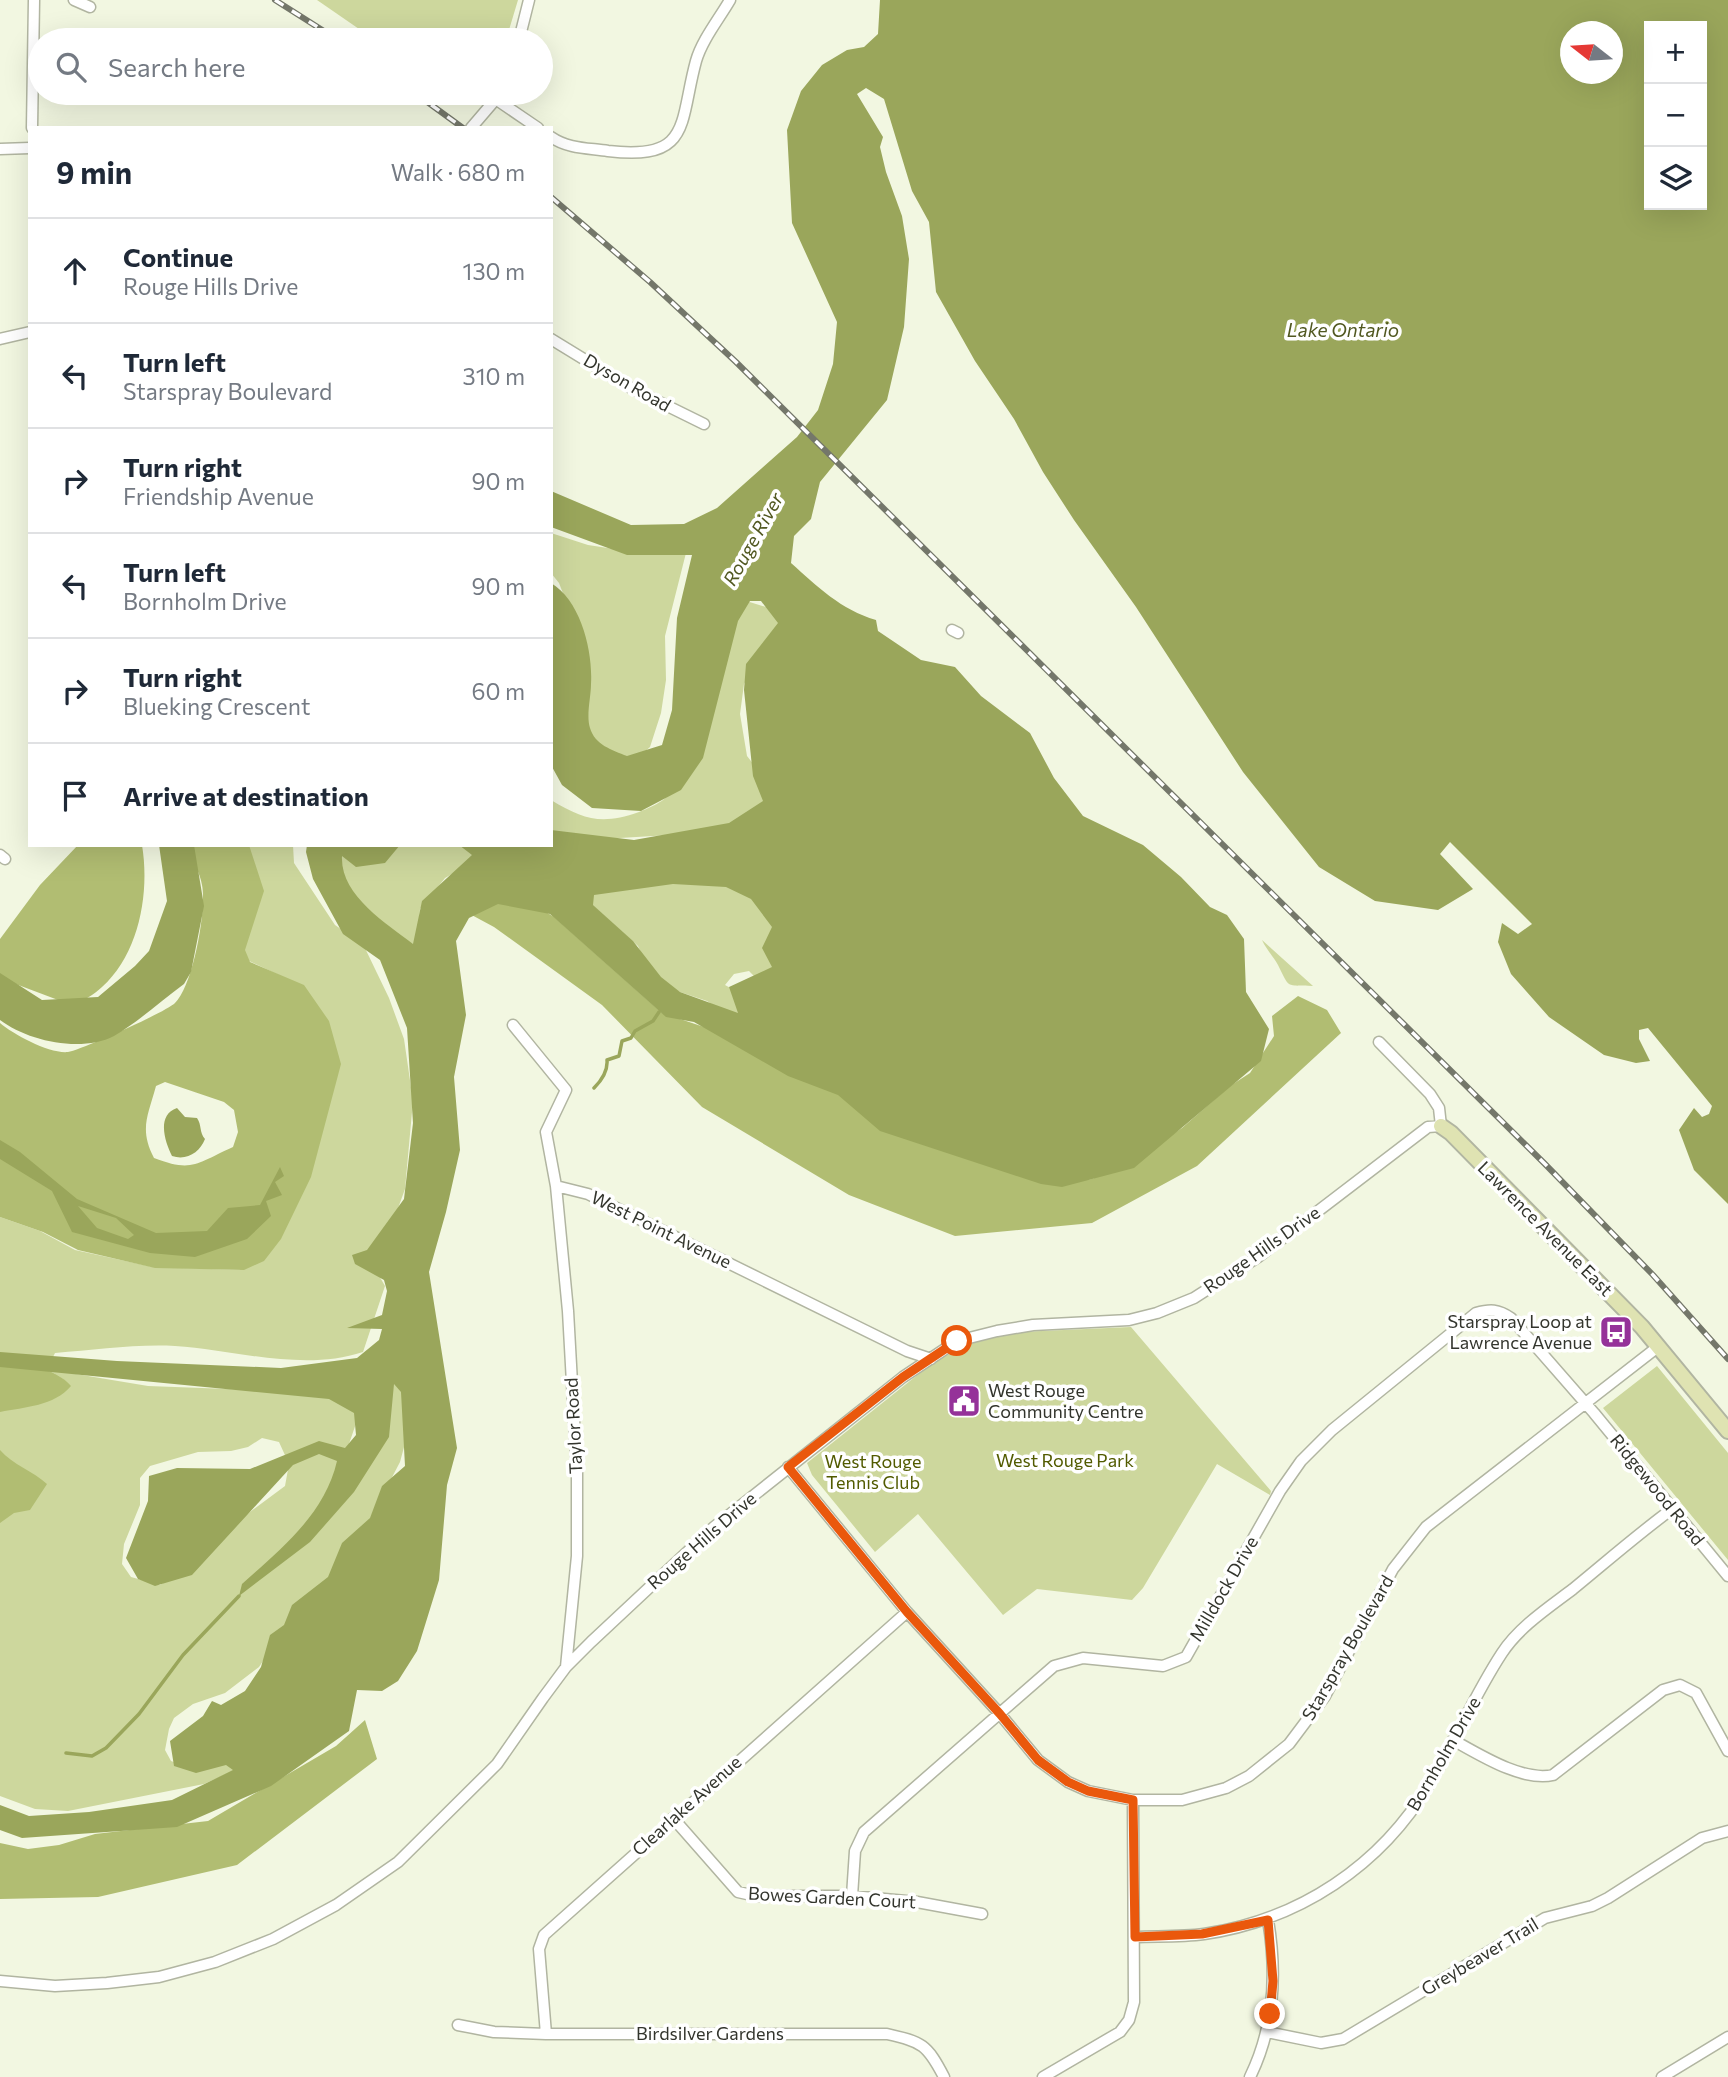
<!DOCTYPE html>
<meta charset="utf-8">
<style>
body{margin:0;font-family:Commissioner,sans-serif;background:#f2f2f3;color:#1f2937}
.controls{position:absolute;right:21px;top:21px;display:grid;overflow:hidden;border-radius:0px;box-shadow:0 7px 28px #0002}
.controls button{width:63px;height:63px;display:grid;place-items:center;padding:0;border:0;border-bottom:2px solid #e0e1e3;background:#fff;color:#1f2937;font:35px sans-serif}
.compass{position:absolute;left:1560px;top:21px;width:63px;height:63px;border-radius:50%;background:#fff;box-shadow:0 7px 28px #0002;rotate:287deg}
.stop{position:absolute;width:21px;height:21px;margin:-16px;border:5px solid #ea580c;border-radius:50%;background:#fff}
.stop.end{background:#ea580c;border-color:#fff;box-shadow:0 2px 7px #0008}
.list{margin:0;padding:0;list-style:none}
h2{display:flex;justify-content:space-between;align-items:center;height:91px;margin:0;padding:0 28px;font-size:30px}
h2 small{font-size:23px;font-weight:400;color:#747a83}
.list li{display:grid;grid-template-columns:46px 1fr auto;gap:21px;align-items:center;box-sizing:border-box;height:105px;padding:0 28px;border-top:2px solid #e0e1e3}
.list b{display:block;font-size:26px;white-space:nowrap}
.list p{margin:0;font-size:23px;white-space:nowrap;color:#747a83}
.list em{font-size:23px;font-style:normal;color:#747a83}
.icon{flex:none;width:38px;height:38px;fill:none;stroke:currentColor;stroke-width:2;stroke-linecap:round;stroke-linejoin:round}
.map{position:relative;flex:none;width:1728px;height:2077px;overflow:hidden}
.search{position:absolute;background:#fff;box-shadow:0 7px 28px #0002;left:28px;top:28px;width:525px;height:77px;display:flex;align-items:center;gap:18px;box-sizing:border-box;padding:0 24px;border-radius:38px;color:#747a83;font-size:26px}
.panel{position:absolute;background:#fff;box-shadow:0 7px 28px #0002;left:28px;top:126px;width:525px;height:721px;border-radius:0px}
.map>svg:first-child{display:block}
.green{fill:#cdd79d;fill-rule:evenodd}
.forest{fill:#b1bd72;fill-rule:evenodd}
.water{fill:#9aa65b;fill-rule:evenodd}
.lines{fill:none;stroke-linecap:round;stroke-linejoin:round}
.stream{stroke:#9aa65b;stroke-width:3.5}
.street-casing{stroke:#b1b5a1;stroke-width:13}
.secondary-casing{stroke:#b1b5a1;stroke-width:18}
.street{stroke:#fff;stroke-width:10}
.secondary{stroke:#dfe3b2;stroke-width:14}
.rail-casing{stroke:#74776a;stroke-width:6}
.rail{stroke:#fff;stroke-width:3.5;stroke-dasharray:10;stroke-linecap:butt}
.route{stroke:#ea580c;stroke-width:9}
.labels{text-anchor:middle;stroke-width:7;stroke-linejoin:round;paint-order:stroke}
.street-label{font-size:18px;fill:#33352d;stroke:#fff}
.poi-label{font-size:18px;fill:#33352d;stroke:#fff;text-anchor:end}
.park-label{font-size:18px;fill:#525b00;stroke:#fff}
.water-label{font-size:19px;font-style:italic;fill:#515821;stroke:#fff}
</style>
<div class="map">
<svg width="1728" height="2077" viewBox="0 0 1728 2077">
<rect width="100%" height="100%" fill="#f2f7e1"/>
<!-- green -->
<path class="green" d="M317,0H518L506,40H375Z
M551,533L588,545L647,554L687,549L665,636L666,680L661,713L650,747L639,757H622L589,743L578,632L559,583L551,573Z
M740,599L779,611L790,619L766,644L744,684L740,714L747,756L776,793L745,823L670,835L586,840L551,834V800C584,820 602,825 639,812C659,804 665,800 679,785Z
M246,845H293L294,863L335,925L363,944L389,998L404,1039L413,1101L405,1189L397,1211L366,1253L385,1286L363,1352C303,1372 236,1350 175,1346C135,1344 95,1350 55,1353L51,1361L70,1373L148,1386L343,1393L362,1406L339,1473L387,1380L402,1370L407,1436L400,1462L388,1485L376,1525L283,1631L259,1667L225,1693L193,1704L174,1718L169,1729L165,1750L171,1761L182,1765L267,1756L204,1784L68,1811L35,1809L0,1796V1520L4,1458L0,1453V1411L68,1384C54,1367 21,1363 0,1358V1217L40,1231L75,1250L153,1267L240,1270L300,985L247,960L241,949ZM262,1438L279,1442L289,1464L285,1486L235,1523L203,1558L160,1585L131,1577L122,1564L124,1544L140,1505V1478L150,1466L198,1452L231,1451L248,1447Z
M331,845H467L474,854L471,863L445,878L420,909L417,947L425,973L347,890Z
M704,874L825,910L761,983L749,971L734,974L725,985L847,1052L739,1022L707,1001L662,986L651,976L638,946L578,892Z
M1262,940L1313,986C1285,985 1290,989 1278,965C1273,956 1266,949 1262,940Z
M1131,1327L1271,1491L1270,1495L1217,1464L1143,1588L1132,1600L1037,1589L1003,1615L918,1514L875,1552L812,1475L807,1463L935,1361L975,1342L1019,1332Z
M1657,1366L1728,1453V1560L1603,1408Z"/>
<!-- forest -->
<path class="forest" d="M78,845H142C150,893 139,954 102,987C94,995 83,1000 74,1006L13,983L0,974V939L40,885Z
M186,845H249L264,891L245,950L250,962L304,985L329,1021L341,1064L311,1177L281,1239L264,1261L244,1270L155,1268L78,1250L43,1232L0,1217V1023C14,1035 50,1054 68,1052C81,1050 166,1012 175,1003C193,986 207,909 202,885C200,872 191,858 186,845ZM165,1082L224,1102L234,1110L238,1132L233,1147C197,1163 193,1173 154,1158C139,1129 148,1116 156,1086Z
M495,895L525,899L554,917L662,1013L713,1030L1063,1183L1092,1179L1131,1162L1182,1128L1230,1086L1250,1073L1274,1036L1272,1016L1298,996L1327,1010L1341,1033L1197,1166L1092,1223L955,1236L849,1195L702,1107L602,1005L494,927L468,913Z
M0,1359C23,1363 56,1368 71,1386C54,1406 25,1407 0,1412Z
M0,1450C13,1465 33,1471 47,1484L30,1510L14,1513L0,1523Z
M365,1720L377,1759L237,1865L98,1897L0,1899V1843L28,1849L59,1845L95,1834L208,1821L336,1746Z"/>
<!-- water -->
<path class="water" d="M880,0H1728V1204L1694,1170L1679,1130L1694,1108L1702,1117L1709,1114L1712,1106L1648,1028L1639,1030V1039L1650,1061L1636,1063L1604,1055L1549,1017L1511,974L1498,942L1502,923L1518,934L1532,924L1450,842L1440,854L1473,889L1438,910L1375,901L1319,867L1243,772L1136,607L1074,520L1043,472L1014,419L975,361L936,292L929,222L912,191L884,99L866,88L857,94L883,137L880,147L886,172L902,216L909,259L904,327L887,400L820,482L811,519L794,536L791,563C817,586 841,610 876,620L878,631L921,660L955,667L981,696L1030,733L1054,778L1083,816L1143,845L1181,877L1210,907L1227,915L1244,939L1246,992L1269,1029L1261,1061L1134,1168L1062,1187L1041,1184L880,1131L838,1095L788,1076L694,1022L666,1017L550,914L498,904L469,918L456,941L466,1015L454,1077L460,1150L446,1212L429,1272L457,1448L447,1485L439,1580L417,1651L398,1681L382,1691L357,1690L349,1731L271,1786L177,1827L22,1838L0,1830V1805L29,1816L89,1812L172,1800L233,1770L226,1765L196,1773L174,1766L170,1741L203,1716L212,1701L221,1705L245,1691L261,1667L270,1635L284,1625L292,1605L328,1577L342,1543L370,1518L382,1486L405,1466L401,1392L394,1384L389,1437L354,1492L310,1542L239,1596L242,1584C281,1549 325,1514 337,1461L319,1454L293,1465L192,1575L155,1586L138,1579L126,1558L148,1501L149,1476L177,1468L250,1469L319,1441L345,1448L356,1435L354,1413L329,1399L0,1367V1352L117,1361L281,1368L357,1358L379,1340L382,1329L347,1328L382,1315L387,1291L384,1280L355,1264L352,1255L367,1250L404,1199L413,1123L407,1028L380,960L343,934L313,879L306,852L307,845H400L385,863L356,867L342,856C340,895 386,923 413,944L422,901L472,855L459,845H551V830L634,840L729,823L763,801L753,776L744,690L746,664L778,623L761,601H750L738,621L703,758L681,790L641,811L592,808L562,785L551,765V583C581,601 593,651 591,684C591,697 586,716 590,728C595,745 612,750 627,756L662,745L672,710L677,618L692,555H627L551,527V491L631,525L684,524L717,508L797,437L818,410L833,364L837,322L792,223L787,130L801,91L822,65L847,50L864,47L878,34ZM1649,26H1702V205H1649ZM1570,32H1612V74H1570ZM673,884L726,887L751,899L772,927L762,948L772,967L729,987L738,1013L680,992L661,977L633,941L593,905L594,895Z
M159,845H194L204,906L191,972L184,984C161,1001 138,1022 114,1036C81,1053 28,1041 0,1020V973L42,1000L98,997L135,966L149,951L167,901Z
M177,1108L185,1117L197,1118C202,1125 199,1132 205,1139C200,1152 187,1161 172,1156C165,1142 156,1115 177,1108Z
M0,1140L20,1152L77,1199L156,1233L207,1231L228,1208L260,1205L280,1167L284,1176L275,1182L282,1195L266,1201L271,1216L247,1239L195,1257L150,1253L72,1232L52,1191L0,1159ZM78,1206L116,1218L134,1235L128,1239L97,1228Z"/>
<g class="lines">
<!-- stream -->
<path class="stream" d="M594,1088C602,1080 608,1071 607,1060L619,1056L622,1041L631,1038L635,1031L653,1021L659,1012
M66,1753L92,1756L106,1748L139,1714L183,1655L239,1596"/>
<defs>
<path id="street" d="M74,0L90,7
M519,40L529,0
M497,100L538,128
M32,128L34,0
M471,128L501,93
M551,137C568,149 589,148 608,151C692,161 679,123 696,61C702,40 719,19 730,0
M0,149L30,148
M0,339L30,332
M551,339L631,388L704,424
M952,630L958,633
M0,855L5,859
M513,1025L566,1090L546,1132L556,1186L588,1194L907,1351L931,1359
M556,1186L568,1311L577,1473V1556L566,1667
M788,1467L907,1612L1000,1714L1038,1760L1068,1782L1088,1791L1133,1800H1182L1226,1788L1249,1776L1289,1744L1325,1696L1393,1569L1426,1527L1659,1346
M1453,1740C1480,1755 1523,1782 1553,1775L1663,1690L1680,1685L1696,1693L1728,1751
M673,1818L738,1892L756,1896H852L917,1902L982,1914
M852,1896L855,1851L864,1832L1054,1666L1083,1658L1163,1666L1186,1657L1280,1491L1301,1461L1332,1430L1476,1313C1490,1309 1498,1309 1511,1318L1594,1413L1728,1576
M1135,1937C1158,1936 1181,1937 1204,1934C1299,1920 1381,1866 1430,1783C1455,1741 1475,1694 1502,1653C1519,1627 1548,1608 1573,1589C1606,1562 1638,1534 1672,1509
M0,1981L55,1986L107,1983L159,1977L215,1962L273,1939L336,1905L398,1862L497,1764L543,1698L566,1667L591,1642L714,1527L903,1377L957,1341L997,1331L1033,1325L1129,1320L1157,1313L1194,1298L1258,1257L1428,1127L1441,1126L1439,1108L1430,1094L1379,1042
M458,2025L494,2032L546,2034H887C922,2042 927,2044 944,2077
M1267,2032L1321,2043L1343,2039L1545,1918L1592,1906L1608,1898L1702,1838L1728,1831
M546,2034L539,1949L544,1935L907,1612
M1043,2077L1120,2032L1129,2020L1134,2002L1133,1800
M1250,2077C1274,2028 1277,1973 1268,1920
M1662,2077L1728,2037"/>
<path id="secondary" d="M1441,1126L1451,1133L1642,1327L1728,1431"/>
</defs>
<!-- street casing -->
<use href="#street" class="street-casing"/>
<!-- secondary casing -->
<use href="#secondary" class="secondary-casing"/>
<!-- street -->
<use href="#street" class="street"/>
<!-- secondary -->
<use href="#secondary" class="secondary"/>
<defs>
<path id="rail" d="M275,0L338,40
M415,93L463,128
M551,197L650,282L736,362L1544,1163L1653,1275L1728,1359"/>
</defs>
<!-- rail casing -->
<use href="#rail" class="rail-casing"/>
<!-- rail -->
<use href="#rail" class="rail"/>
</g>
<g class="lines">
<!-- route -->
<path class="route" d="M957,1341L903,1377L788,1467L907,1612L1000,1714L1038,1760L1068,1782L1088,1791L1133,1800L1135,1937L1202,1934L1268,1920L1273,1981L1270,2014"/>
</g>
<!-- icons -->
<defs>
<symbol id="bus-square" viewBox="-11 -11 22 22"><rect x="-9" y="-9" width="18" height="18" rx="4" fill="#953299" stroke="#fff"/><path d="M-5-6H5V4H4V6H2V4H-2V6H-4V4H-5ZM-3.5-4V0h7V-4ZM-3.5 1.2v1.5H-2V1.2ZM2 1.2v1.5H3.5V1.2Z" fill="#fff"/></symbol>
<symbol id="civic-square" viewBox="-11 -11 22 22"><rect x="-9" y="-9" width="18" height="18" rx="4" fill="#953299" stroke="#fff"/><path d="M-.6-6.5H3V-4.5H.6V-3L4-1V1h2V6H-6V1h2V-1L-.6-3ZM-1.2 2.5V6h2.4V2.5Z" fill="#fff"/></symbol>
</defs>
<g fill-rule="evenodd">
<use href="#bus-square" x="1597" y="1313" width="38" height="38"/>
<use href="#civic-square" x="945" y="1382" width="38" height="38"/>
</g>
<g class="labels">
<!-- street labels -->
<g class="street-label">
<text transform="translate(627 383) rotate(30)" y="6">Dyson Road</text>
<text transform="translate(1545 1229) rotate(45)" y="6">Lawrence Avenue East</text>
<text transform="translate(661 1230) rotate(26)" y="6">West Point Avenue</text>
<text transform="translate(1262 1250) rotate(-35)" y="6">Rouge Hills Drive</text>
<text transform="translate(574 1426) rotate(-93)" y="6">Taylor Road</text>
<text transform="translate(1657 1490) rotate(51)" y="6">Ridgewood Road</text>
<text transform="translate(702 1541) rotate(-41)" y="6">Rouge Hills Drive</text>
<text transform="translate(1224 1589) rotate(-60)" y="6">Milldock Drive</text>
<text transform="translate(1348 1648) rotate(-60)" y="6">Starspray Boulevard</text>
<text transform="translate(1444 1754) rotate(-60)" y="6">Bornholm Drive</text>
<text transform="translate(687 1806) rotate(-42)" y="6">Clearlake Avenue</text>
<text transform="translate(832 1898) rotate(3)" y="6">Bowes Garden Court</text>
<text transform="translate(1480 1957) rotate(-31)" y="6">Greybeaver Trail</text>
<text x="710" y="2040">Birdsilver Gardens</text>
</g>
<!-- poi labels -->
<g class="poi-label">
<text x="1592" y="1328">Starspray Loop at<tspan x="1592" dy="21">Lawrence Avenue</tspan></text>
<text x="988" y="1397" text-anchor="start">West Rouge<tspan x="988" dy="21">Community Centre</tspan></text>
</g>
<!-- park labels -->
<g class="park-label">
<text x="1065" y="1467">West Rouge Park</text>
<text x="873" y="1468">West Rouge<tspan x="873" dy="21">Tennis Club</tspan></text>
</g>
<!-- water labels -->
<g class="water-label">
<text x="1343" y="337">Lake Ontario</text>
<text transform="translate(753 539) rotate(-61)" y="7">Rouge River</text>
</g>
</g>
</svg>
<div class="controls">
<button>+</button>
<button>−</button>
<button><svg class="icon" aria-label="layers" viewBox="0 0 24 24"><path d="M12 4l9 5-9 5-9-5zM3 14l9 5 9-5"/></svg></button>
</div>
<svg class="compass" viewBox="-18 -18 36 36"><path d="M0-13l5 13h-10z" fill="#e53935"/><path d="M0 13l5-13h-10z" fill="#747a83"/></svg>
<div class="stop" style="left:957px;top:1341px"></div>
<div class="stop end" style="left:1270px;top:2014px"></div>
<div class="search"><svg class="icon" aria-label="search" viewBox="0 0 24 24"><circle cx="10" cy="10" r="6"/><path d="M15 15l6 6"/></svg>Search here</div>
<section class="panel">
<h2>9 min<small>Walk · 680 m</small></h2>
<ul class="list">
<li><svg class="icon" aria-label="ahead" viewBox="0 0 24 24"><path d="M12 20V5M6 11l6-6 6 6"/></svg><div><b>Continue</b><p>Rouge Hills Drive</p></div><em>130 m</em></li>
<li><svg class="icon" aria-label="left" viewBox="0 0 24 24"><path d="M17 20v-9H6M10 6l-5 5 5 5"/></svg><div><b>Turn left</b><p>Starspray Boulevard</p></div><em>310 m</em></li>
<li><svg class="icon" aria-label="right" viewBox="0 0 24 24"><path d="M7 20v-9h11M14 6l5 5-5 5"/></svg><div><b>Turn right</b><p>Friendship Avenue</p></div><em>90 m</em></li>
<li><svg class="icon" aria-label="left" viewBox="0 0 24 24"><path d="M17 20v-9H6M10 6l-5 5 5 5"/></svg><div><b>Turn left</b><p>Bornholm Drive</p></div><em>90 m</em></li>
<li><svg class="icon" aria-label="right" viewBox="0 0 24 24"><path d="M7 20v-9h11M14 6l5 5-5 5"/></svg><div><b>Turn right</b><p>Blueking Crescent</p></div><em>60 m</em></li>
<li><svg class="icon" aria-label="arrive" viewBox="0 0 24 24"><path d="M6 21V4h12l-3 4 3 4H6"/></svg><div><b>Arrive at destination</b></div></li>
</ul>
</section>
</div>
